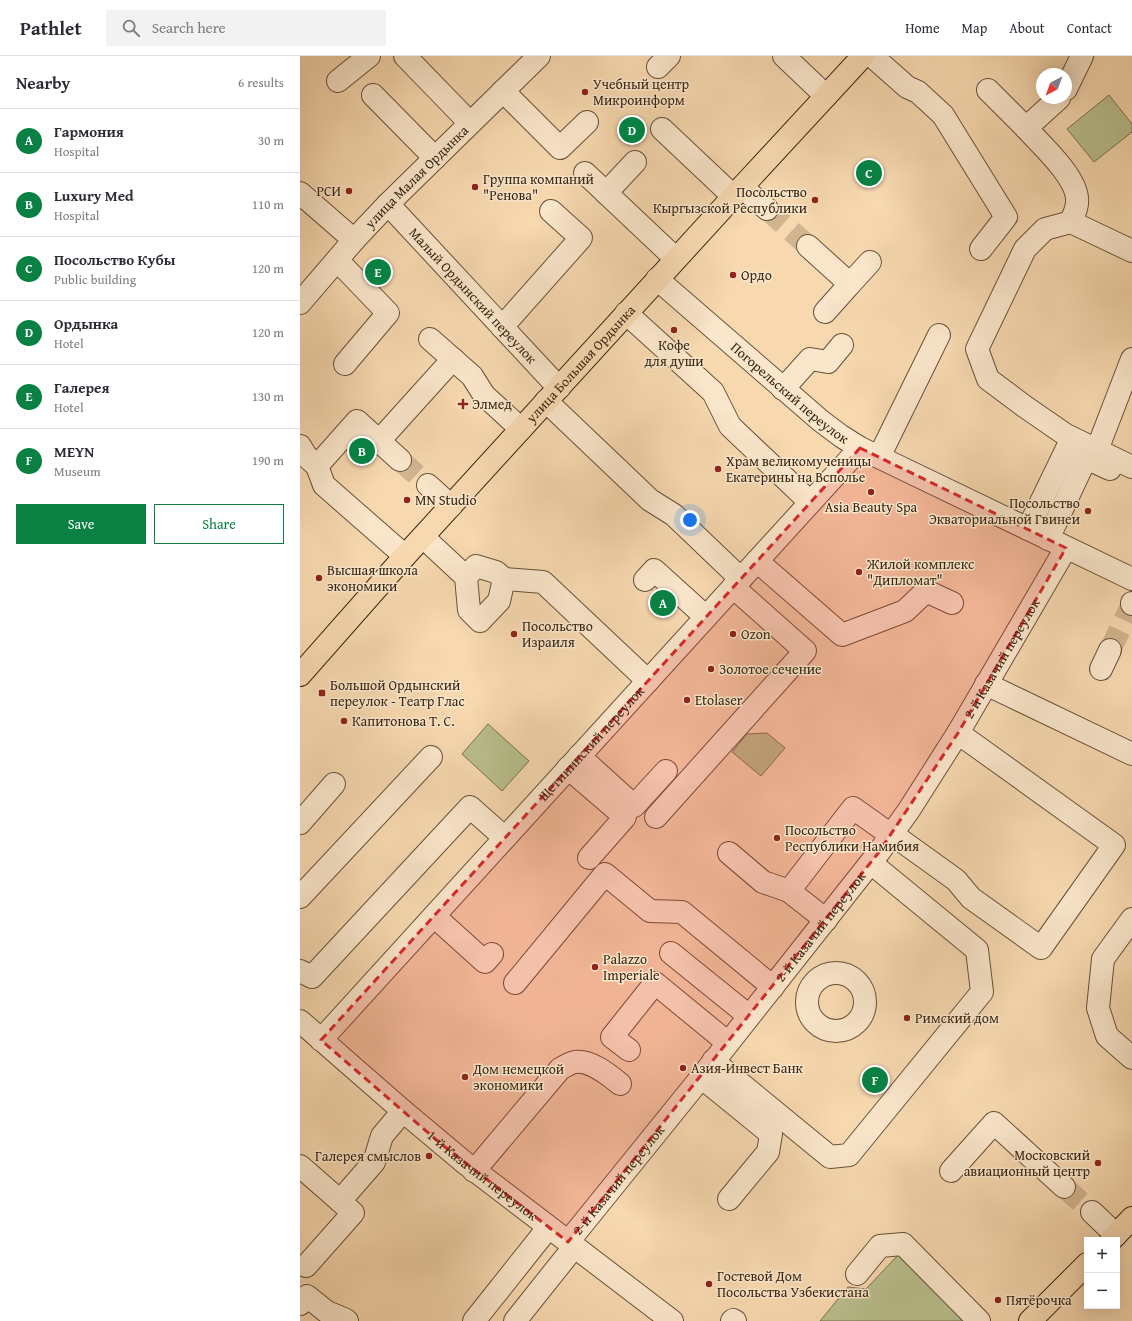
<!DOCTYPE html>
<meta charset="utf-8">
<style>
body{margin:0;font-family:"Gentium Book Plus",serif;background:#f2f2f3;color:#2b2b33}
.controls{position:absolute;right:12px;bottom:12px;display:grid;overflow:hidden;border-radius:0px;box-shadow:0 4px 16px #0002}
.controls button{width:36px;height:36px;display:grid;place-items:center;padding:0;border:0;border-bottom:1px solid #e1e1e2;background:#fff;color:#2b2b33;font:20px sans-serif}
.compass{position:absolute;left:736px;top:12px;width:36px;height:36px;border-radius:50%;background:#fff;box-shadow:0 4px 16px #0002;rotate:221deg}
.you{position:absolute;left:390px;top:464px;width:14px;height:14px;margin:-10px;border:3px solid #fff;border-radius:50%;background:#1a73e8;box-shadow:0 0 0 6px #1a73e833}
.badge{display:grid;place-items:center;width:26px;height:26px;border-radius:50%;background:#0b8043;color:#fff;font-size:13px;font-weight:700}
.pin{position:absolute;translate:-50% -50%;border:2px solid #fff;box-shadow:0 1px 4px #0006}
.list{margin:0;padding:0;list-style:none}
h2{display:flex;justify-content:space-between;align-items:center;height:52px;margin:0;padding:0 16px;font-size:17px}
h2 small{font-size:13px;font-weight:400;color:#7c7c81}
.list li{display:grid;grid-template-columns:26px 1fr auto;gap:12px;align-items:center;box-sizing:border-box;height:64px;padding:0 16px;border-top:1px solid #e1e1e2}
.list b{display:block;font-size:15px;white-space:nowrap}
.list p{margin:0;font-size:13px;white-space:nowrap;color:#7c7c81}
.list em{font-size:13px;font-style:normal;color:#7c7c81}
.actions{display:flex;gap:8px;padding:12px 16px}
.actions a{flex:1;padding:9px 0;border:1px solid #0b8043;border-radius:0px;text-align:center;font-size:14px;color:#0b8043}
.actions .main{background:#0b8043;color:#fff}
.icon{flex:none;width:22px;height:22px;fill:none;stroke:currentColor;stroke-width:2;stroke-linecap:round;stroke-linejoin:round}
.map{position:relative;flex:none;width:832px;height:1265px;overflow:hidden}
header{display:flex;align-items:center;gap:24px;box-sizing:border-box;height:56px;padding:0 20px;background:#fff;border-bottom:1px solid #e1e1e2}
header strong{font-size:19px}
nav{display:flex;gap:22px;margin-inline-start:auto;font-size:14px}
.search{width:280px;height:36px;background:#f2f2f3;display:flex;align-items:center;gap:10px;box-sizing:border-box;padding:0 14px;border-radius:0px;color:#7c7c81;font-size:15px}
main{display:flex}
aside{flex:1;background:#fff}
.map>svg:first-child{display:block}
.green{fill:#b9bf8d;stroke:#787250}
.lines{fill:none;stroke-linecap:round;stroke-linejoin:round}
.minor-tunnel{stroke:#d1b490;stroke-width:22;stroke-dasharray:22 11;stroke-linecap:butt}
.minor-casing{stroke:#68523b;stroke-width:24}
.major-casing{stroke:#382614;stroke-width:24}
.minor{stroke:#fae6cb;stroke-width:22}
.major{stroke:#f7d8af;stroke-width:22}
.marked{fill:#d62828;fill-opacity:0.2;stroke:#d62828;stroke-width:3;stroke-dasharray:8 5;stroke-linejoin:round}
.poi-dot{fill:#8f2418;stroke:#fae6cb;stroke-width:1.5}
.labels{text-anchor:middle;stroke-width:3;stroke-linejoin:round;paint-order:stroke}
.poi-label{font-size:14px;fill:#382614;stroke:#fae6cb;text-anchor:start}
.street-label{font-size:14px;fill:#382614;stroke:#fae6cb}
</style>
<header>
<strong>Pathlet</strong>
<div class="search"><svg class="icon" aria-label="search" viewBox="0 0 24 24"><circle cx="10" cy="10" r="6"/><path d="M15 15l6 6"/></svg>Search here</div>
<nav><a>Home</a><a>Map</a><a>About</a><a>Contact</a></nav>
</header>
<main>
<aside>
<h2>Nearby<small>6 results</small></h2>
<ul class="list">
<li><span class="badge">A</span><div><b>Гармония</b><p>Hospital</p></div><em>30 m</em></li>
<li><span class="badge">B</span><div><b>Luxury Med</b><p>Hospital</p></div><em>110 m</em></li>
<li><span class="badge">C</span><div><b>Посольство Кубы</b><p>Public building</p></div><em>120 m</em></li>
<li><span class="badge">D</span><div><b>Ордынка</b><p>Hotel</p></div><em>120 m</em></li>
<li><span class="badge">E</span><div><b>Галерея</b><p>Hotel</p></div><em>130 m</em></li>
<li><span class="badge">F</span><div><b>MEYN</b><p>Museum</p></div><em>190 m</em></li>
</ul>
<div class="actions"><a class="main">Save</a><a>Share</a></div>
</aside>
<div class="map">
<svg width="832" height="1265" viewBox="0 0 832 1265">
<rect width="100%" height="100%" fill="#f7d8af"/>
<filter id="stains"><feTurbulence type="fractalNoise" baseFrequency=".005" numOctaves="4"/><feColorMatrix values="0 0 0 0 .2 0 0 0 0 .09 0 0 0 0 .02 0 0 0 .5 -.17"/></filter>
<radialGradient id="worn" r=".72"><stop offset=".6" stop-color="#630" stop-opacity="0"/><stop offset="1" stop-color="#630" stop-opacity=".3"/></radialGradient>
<!-- green -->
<path class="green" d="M809,39L832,68V76L794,106L767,73Z
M188,668L229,705L202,735L162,698Z
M467,677L485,692L461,720L432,696L447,678Z
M599,1198L665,1265H520L548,1231L566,1233Z"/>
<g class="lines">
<!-- minor-tunnel -->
<path class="minor-tunnel" d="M467,153L508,190
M100,404L128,429
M810,594L832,548
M764,1131L792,1156"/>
<defs>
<g id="minor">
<path d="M105,0L170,67"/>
<path d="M484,0L526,40"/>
<path d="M572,0L607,31L618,36L643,59L706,161L681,193"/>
<path d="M358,11L369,0"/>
<path d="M38,25L69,0"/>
<path d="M766,33L782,0"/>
<path d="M688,34L726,72L759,42"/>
<path d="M203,35L260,92L287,66"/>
<path d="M73,39L135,102"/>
<path d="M726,72C741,89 775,119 777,142C778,151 774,158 771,166"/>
<path d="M362,73L433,140"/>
<path d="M285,117L376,203"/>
<path d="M442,131L467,153"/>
<path d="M0,137L54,184"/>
<path d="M306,137L335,106"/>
<path id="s1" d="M88,148L259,332"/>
<path d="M508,190L550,228L525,256"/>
<path d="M832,195L771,166L745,173L725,193L677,293L688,323L724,350L766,379L832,411"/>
<path d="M37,204L88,257L45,308"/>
<path id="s2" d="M357,223L521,365L541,380L560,392L832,523"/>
<path d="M550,228L570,206"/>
<path id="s3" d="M0,247L54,184L88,148L239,0"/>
<path d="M326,257L413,336L430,370L510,446"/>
<path d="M202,271L281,182L251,155"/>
<path d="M130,283L172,320L184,339L221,373"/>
<path d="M483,333L510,303L528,306L542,289"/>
<path d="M246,345L350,444L374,459L441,523"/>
<path d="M79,385L153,303"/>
<path d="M0,390L6,400L17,410L24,429L105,500"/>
<path d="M797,394L832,303"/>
<path d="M579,401L639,279"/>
<path d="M17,410L57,365L100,404"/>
<path d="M128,429L151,450"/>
<path d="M728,473L772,382"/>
<path d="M123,481L166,521L169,554L180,565L199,545L204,523L243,526L348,625"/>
<path d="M748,483L786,402L810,413"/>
<path d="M457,505L542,579L605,555L626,535L652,547"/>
<path d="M166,521L176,510L196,516L204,523"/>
<path d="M345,524L354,514L406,561"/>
<path d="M832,548V547"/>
<path d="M801,613L810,594"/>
<path d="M686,628L832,698"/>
<path d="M279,700L334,750L366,715"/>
<path d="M268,712L325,761L289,802"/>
<path d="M356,761L505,595L433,531"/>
<path d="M0,767L34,728"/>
<path d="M592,778L656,824L671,842L741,892L814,789L658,677"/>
<path d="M429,797L463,826L489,835L526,864"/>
<path d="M489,835L553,752L591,779"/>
<path d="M0,841L131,701"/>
<path d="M134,860L185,906L192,898"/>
<path d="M832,863L803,903L798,952L807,980L832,1002"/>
<path d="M371,897L449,960"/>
<path d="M0,915L12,921L170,751L205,782"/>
<circle cx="536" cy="946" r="29"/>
<path d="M215,927L305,818L350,855L382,856L473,931"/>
<path id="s4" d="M0,965L103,1055L165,1107L372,1265"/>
<path id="s5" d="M21,984L560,392"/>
<path d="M329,994L312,981L355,927L428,987"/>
<path d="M413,1005L530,1101L549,1099L682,936L677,894L571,807"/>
<path d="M401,1021L471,1078L468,1096L429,1143"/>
<path d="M0,1110L40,1145L74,1106L82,1080L103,1055"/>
<path d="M174,1115L260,1013C265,1010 270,1007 275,1006C291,1004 309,1019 320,1028"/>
<path d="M651,1115L694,1067L764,1131"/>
<path d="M792,1156L816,1179"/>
<path id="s6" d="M268,1186L399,1024L579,796L609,754L658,677L766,492"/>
<path d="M6,1210L53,1157L40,1145"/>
<path d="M557,1218L580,1190L603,1188L679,1265"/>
<path d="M0,1248L7,1240L27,1256L44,1263L47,1265"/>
<path d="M174,1265L248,1172"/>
<path d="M215,1265L274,1191"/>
<path d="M432,1265L433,1264L435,1265"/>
</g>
<g id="major">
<path id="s7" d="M0,619L105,500L442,131L563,0"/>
<path d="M811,1184L832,1162"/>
<path d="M730,1265L787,1208"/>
</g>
</defs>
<!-- minor casing -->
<use href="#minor" class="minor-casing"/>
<!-- major casing -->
<use href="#major" class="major-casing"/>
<!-- minor -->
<use href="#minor" class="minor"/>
<!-- major -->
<use href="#major" class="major"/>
</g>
<!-- marked area -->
<path class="marked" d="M560,392L766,492L658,677L579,796L268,1186L141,1088L21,984Z"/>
<!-- markers -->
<g class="poi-dot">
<circle cx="285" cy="36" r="4"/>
<circle cx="175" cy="131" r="4"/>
<circle cx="49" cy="135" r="4"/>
<circle cx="515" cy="144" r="4"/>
<circle cx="433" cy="219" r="4"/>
<circle cx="374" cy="274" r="4"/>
<path d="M161 342h4v4h4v4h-4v4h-4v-4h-4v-4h4z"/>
<circle cx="418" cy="413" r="4"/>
<circle cx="571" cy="436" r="4"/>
<circle cx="107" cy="444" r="4"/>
<circle cx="788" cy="455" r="4"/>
<circle cx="559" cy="516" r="4"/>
<circle cx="19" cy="522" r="4"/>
<circle cx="214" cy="578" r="4"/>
<circle cx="433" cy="578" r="4"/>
<circle cx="411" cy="613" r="4"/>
<rect x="18" y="633" width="8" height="8" rx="2"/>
<circle cx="387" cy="644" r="4"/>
<circle cx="44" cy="665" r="4"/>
<circle cx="477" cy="782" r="4"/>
<circle cx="295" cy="911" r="4"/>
<circle cx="607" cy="962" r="4"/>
<circle cx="383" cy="1012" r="4"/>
<circle cx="165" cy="1021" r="4"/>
<circle cx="129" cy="1100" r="4"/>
<circle cx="798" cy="1107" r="4"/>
<circle cx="409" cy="1228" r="4"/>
<circle cx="698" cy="1244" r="4"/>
</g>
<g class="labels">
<!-- poi labels -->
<g class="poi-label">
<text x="293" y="33">Учебный центр<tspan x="293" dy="16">Микроинформ</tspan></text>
<text x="183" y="128">Группа компаний<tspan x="183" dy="16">"Ренова"</tspan></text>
<text x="41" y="140" text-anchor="end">РСИ</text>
<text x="507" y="141" text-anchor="end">Посольство<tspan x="507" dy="16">Кыргызской Республики</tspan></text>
<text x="441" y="224">Ордо</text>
<text x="374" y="294" text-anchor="middle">Кофе<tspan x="374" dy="16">для души</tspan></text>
<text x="172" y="353">Элмед</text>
<text x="426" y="410">Храм великомученицы<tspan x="426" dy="16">Екатерины на Всполье</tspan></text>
<text x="115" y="449">MN Studio</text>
<text x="780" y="452" text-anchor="end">Посольство<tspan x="780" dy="16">Экваториальной Гвинеи</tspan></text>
<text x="571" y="456" text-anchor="middle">Asia Beauty Spa</text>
<text x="567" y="513">Жилой комплекс<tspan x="567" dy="16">"Дипломат"</tspan></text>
<text x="27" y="519">Высшая школа<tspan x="27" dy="16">экономики</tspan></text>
<text x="222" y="575">Посольство<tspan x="222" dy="16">Израиля</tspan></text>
<text x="441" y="583">Ozon</text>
<text x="419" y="618">Золотое сечение</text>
<text x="30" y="634">Большой Ордынский<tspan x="30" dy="16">переулок - Театр Глас</tspan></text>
<text x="395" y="649">Etolaser</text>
<text x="52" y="670">Капитонова Т. С.</text>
<text x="485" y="779">Посольство<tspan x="485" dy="16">Республики Намибия</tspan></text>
<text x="303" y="908">Palazzo<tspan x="303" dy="16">Imperiale</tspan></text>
<text x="615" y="967">Римский дом</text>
<text x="391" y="1017">Азия-Инвест Банк</text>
<text x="173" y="1018">Дом немецкой<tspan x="173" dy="16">экономики</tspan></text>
<text x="790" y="1104" text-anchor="end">Московский<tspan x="790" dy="16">авиационный центр</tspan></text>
<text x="121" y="1105" text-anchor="end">Галерея смыслов</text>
<text x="417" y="1225">Гостевой Дом<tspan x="417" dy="16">Посольства Узбекистана</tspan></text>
<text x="706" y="1249">Пятёрочка</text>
</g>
<!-- street labels -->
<g class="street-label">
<text dy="5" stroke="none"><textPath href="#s3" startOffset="172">улица Малая Ордынка</textPath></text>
<text dy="5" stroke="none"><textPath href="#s1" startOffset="125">Малый Ордынский переулок</textPath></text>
<text dy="5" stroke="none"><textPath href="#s7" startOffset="419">улица Большая Ордынка</textPath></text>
<text dy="5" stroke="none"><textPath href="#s2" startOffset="175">Погорельский переулок</textPath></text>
<text dy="5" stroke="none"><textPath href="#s6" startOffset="728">2-й Казачий переулок</textPath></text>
<text dy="5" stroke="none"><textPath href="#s5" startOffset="401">Щетининский переулок</textPath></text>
<text dy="5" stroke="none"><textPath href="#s6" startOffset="404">2-й Казачий переулок</textPath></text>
<text dy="5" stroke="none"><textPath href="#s4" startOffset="239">1-й Казачий переулок</textPath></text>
<text dy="5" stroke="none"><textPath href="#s6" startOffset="80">2-й Казачий переулок</textPath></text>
</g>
</g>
<rect width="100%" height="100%" filter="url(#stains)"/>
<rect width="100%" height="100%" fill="url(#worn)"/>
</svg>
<div class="controls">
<button>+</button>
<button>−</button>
</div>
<svg class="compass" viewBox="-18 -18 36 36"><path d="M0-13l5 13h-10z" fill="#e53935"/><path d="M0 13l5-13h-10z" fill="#7c7c81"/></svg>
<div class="you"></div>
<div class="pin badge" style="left:363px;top:547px">A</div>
<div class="pin badge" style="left:62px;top:395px">B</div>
<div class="pin badge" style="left:569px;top:117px">C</div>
<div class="pin badge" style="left:332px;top:74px">D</div>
<div class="pin badge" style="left:78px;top:216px">E</div>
<div class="pin badge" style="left:575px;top:1024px">F</div>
</div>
</main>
